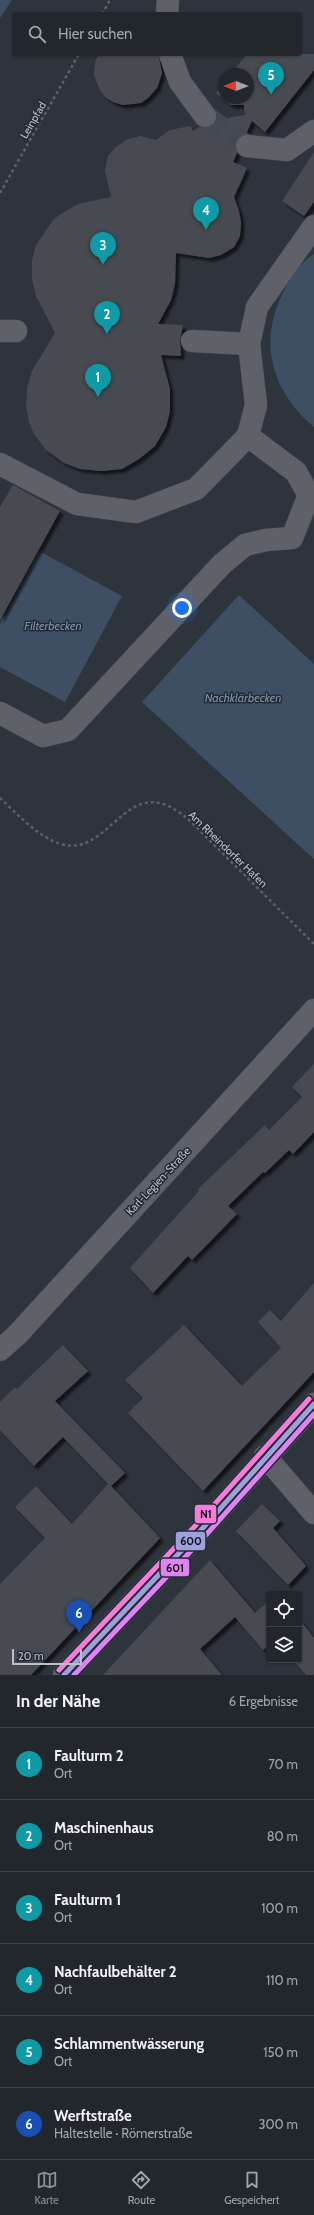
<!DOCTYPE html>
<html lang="de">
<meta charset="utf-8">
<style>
body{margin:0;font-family:Cabin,sans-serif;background:#2e3338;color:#f1f3f6}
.controls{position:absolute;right:12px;bottom:12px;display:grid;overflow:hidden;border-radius:4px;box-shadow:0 1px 3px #0004}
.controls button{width:36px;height:36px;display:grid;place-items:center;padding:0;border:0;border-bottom:1px solid #3f4448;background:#22272c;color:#f1f3f6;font:20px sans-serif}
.compass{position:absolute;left:218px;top:68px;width:36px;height:36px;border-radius:50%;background:#22272c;box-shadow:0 1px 3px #0004;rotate:270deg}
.scale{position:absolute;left:12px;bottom:10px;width:70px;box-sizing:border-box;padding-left:4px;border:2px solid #bac1ca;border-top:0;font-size:11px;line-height:14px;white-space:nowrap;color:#bac1ca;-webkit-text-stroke:3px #222a36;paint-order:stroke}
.you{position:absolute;left:182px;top:608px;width:14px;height:14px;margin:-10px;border:3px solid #fff;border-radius:50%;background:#1a73e8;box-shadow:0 0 0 6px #1a73e833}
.badge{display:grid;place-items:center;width:26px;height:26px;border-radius:50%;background:#899098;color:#fff;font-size:13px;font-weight:700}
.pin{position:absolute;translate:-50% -33px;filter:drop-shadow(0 1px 2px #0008)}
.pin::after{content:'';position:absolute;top:21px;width:14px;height:12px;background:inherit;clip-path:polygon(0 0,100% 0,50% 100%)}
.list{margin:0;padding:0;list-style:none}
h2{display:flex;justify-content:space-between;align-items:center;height:52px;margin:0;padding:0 16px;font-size:17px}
h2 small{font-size:13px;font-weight:400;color:#a2a5a9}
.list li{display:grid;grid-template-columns:26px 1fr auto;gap:12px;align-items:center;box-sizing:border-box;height:72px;padding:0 16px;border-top:1px solid #3f4448}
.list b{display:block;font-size:15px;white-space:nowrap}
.list p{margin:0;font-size:13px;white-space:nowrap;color:#a2a5a9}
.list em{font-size:13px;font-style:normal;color:#a2a5a9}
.icon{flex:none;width:22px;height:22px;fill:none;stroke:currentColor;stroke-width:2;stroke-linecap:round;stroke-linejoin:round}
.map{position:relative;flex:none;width:314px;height:1675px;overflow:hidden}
.search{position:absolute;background:#22272c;box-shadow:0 1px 3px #0004;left:12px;right:12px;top:12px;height:44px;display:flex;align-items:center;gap:10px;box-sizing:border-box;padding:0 14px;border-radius:4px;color:#a2a5a9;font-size:15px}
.sheet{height:484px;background:#22272c}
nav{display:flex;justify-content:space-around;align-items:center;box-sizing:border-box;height:56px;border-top:1px solid #3f4448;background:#22272c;font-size:11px;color:#a2a5a9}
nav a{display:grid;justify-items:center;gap:2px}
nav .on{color:#899098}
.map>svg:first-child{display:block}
.water{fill:#3f4f63}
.building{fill:#474c51;filter:url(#shadow)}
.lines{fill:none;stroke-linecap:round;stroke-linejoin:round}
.minor-tunnel{stroke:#434950;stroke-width:22;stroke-dasharray:22 11;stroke-linecap:butt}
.minor-casing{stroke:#4a4f54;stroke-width:23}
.path{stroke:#5c6166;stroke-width:2.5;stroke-dasharray:3 3;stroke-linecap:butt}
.minor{stroke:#5e6268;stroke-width:22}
.bus-1-casing{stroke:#222a36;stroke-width:8}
.bus-2-casing{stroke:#222a36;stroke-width:8}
.bus-3-casing{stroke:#222a36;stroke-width:8}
.bus-1{stroke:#9da0d9;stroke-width:5}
.bus-2{stroke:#e182f2;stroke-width:5}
.bus-3{stroke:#f87bd9;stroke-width:5}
.labels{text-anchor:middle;stroke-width:3;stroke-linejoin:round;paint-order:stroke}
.street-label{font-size:11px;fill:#bac1ca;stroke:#222a36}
.water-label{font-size:12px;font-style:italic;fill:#7e92aa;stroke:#222a36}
.line-badge{stroke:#222a36;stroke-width:1.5}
.pale-badge-label{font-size:11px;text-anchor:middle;font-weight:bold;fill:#111}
</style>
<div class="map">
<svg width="314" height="1675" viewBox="0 0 314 1675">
<defs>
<filter id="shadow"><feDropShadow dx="3.5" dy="3.5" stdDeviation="1" flood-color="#0009"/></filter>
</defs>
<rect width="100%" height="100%" fill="#2e343b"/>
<!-- water -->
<path class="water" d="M0,0H12L0,18Z
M314,254V427C271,391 257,340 285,289C291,276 301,262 314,254Z
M39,551L122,596L65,702L0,667V624Z
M239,595L314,664V859L142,702Z"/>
<!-- building -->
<path class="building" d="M99,54H158L162,73L157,88L148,98L141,103L123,105L113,102L105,97L99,88L94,75L95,62Z
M247,54H314V70L265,132L252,121L246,134L237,139L235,145L237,153L233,162L247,168L234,197L239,211L241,223L240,236L234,247L221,255L209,258L176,253L175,284L171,300L158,324L183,325L180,341L181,356L161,355L170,389V411L166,427L155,446L139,459L122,469L101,471L80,469L64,463L46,450L34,434L29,422L26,406L27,388L32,371L55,333L36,296L32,279V261L36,245L54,219L64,212L78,204L111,197L105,171L108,156L116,147L128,139L141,136L156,140L170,130L190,126L193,131L199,127L207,128L213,126L217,120L245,115L244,105H231L216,93L224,83V98H248V74H231Z
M314,152V202L304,216L282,201Z
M13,485L60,511L0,620V507Z
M314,1064V1132L293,1154L289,1150L265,1173L263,1172L228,1206L237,1214L192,1260L188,1256L153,1293L130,1268L199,1191L198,1189L265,1125L269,1130L302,1097L292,1087Z
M314,1283V1372L203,1491L128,1413L143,1398L125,1380L184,1325L242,1386L281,1348L258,1322L270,1310L281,1321Z
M63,1345L88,1371L55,1401L125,1473L111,1486L160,1538L31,1675H0V1584L45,1538L15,1507L36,1486L72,1524L108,1484L63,1437L34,1466L0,1430V1402L15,1387L17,1389Z
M262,1504L280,1521L273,1528L306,1566L288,1585L236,1531Z
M210,1560L255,1613L269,1601V1645L263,1650L235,1617L200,1649L222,1675H103Z
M299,1619L314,1638V1675H306L293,1660H299Z"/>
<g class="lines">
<!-- minor-tunnel -->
<path class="minor-tunnel" d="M205,116L247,146"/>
<defs>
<path id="minor" d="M167,14L168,0
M170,54L180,82L205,116
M247,146L287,150L314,131
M0,331H16
M192,341L249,344
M0,464L77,504L136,512L196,489L248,436L256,405L249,344L257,307L314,226
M0,713L43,736L68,730L222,564L245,545L266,540L292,538L309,495L296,472L248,436
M0,1350L17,1335L314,1010
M265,1456L314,1513
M64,1675L201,1530L314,1404"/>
</defs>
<!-- minor casing -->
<use href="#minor" class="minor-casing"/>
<!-- path -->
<path class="path" d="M102,14L110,0
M0,193L79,54
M0,798C17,814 38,837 61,844C105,857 122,788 166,805C174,808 181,814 187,818L314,944"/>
<!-- minor -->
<use href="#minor" class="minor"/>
<defs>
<path id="bus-1" d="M64,1675L201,1530L314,1404"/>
<path id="bus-2" d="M74,1675L206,1535L314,1414"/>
<path id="bus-3" d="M59,1670L196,1525L309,1399"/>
</defs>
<!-- bus-1 casing -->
<use href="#bus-1" class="bus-1-casing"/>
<!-- bus-2 casing -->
<use href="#bus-2" class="bus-2-casing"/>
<!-- bus-3 casing -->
<use href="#bus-3" class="bus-3-casing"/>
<!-- bus-1 -->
<use href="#bus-1" class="bus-1"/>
<!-- bus-2 -->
<use href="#bus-2" class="bus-2"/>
<!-- bus-3 -->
<use href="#bus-3" class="bus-3"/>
</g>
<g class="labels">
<!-- street labels -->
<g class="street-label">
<text transform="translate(33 120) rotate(-60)" y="4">Leinpfad</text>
<text transform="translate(228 849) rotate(44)" y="4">Am Rheindorfer Hafen</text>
<text transform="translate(158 1181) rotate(-47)" y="4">Karl-Legien-Straße</text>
</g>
<!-- water labels -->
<g class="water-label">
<text x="53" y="630">Filterbecken</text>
<text x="243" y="702">Nachklärbecken</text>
</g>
</g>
<g class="line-badge">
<rect x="194" y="1504" width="23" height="20" rx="4" fill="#f87bd9"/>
<rect x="175" y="1531" width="31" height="20" rx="4" fill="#9da0d9"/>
<rect x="160" y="1558" width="30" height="19" rx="4" fill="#e182f2"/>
</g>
<g class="pale-badge-label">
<text x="206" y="1518">N1</text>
<text x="191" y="1545">600</text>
<text x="175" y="1572">601</text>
</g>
</svg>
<div class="controls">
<button><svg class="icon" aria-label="locate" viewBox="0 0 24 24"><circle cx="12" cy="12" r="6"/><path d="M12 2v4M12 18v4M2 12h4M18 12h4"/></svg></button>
<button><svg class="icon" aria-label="layers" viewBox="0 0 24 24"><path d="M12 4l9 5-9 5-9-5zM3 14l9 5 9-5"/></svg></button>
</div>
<svg class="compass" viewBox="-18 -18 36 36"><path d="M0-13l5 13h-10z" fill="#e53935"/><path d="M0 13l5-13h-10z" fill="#a2a5a9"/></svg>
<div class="scale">20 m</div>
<div class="you"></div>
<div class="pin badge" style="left:98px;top:397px;background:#0f9aa8">1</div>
<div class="pin badge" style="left:107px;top:334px;background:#0f9aa8">2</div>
<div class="pin badge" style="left:103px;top:265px;background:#0f9aa8">3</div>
<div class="pin badge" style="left:206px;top:230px;background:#0f9aa8">4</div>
<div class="pin badge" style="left:271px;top:95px;background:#0f9aa8">5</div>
<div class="pin badge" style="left:79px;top:1633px;background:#1a4fb4">6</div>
<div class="search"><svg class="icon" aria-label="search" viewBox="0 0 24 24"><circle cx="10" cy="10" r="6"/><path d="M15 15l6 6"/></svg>Hier suchen</div>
</div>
<section class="sheet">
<h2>In der Nähe<small>6 Ergebnisse</small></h2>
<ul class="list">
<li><span class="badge" style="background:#0f9aa8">1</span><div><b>Faulturm 2</b><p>Ort</p></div><em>70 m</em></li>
<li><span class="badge" style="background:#0f9aa8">2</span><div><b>Maschinenhaus</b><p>Ort</p></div><em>80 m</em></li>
<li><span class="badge" style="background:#0f9aa8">3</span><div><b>Faulturm 1</b><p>Ort</p></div><em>100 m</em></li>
<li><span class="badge" style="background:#0f9aa8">4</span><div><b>Nachfaulbehälter 2</b><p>Ort</p></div><em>110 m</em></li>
<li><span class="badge" style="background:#0f9aa8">5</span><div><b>Schlammentwässerung</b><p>Ort</p></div><em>150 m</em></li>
<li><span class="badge" style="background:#1a4fb4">6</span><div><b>Werftstraße</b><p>Haltestelle · Römerstraße</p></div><em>300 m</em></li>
</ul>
</section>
<nav>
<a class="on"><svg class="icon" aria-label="map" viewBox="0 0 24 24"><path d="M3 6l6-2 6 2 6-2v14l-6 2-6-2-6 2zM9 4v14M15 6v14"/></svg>Karte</a>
<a><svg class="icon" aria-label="directions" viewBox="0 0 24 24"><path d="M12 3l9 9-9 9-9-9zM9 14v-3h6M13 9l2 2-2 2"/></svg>Route</a>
<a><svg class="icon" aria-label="saved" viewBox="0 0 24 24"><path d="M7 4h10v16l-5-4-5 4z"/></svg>Gespeichert</a>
</nav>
